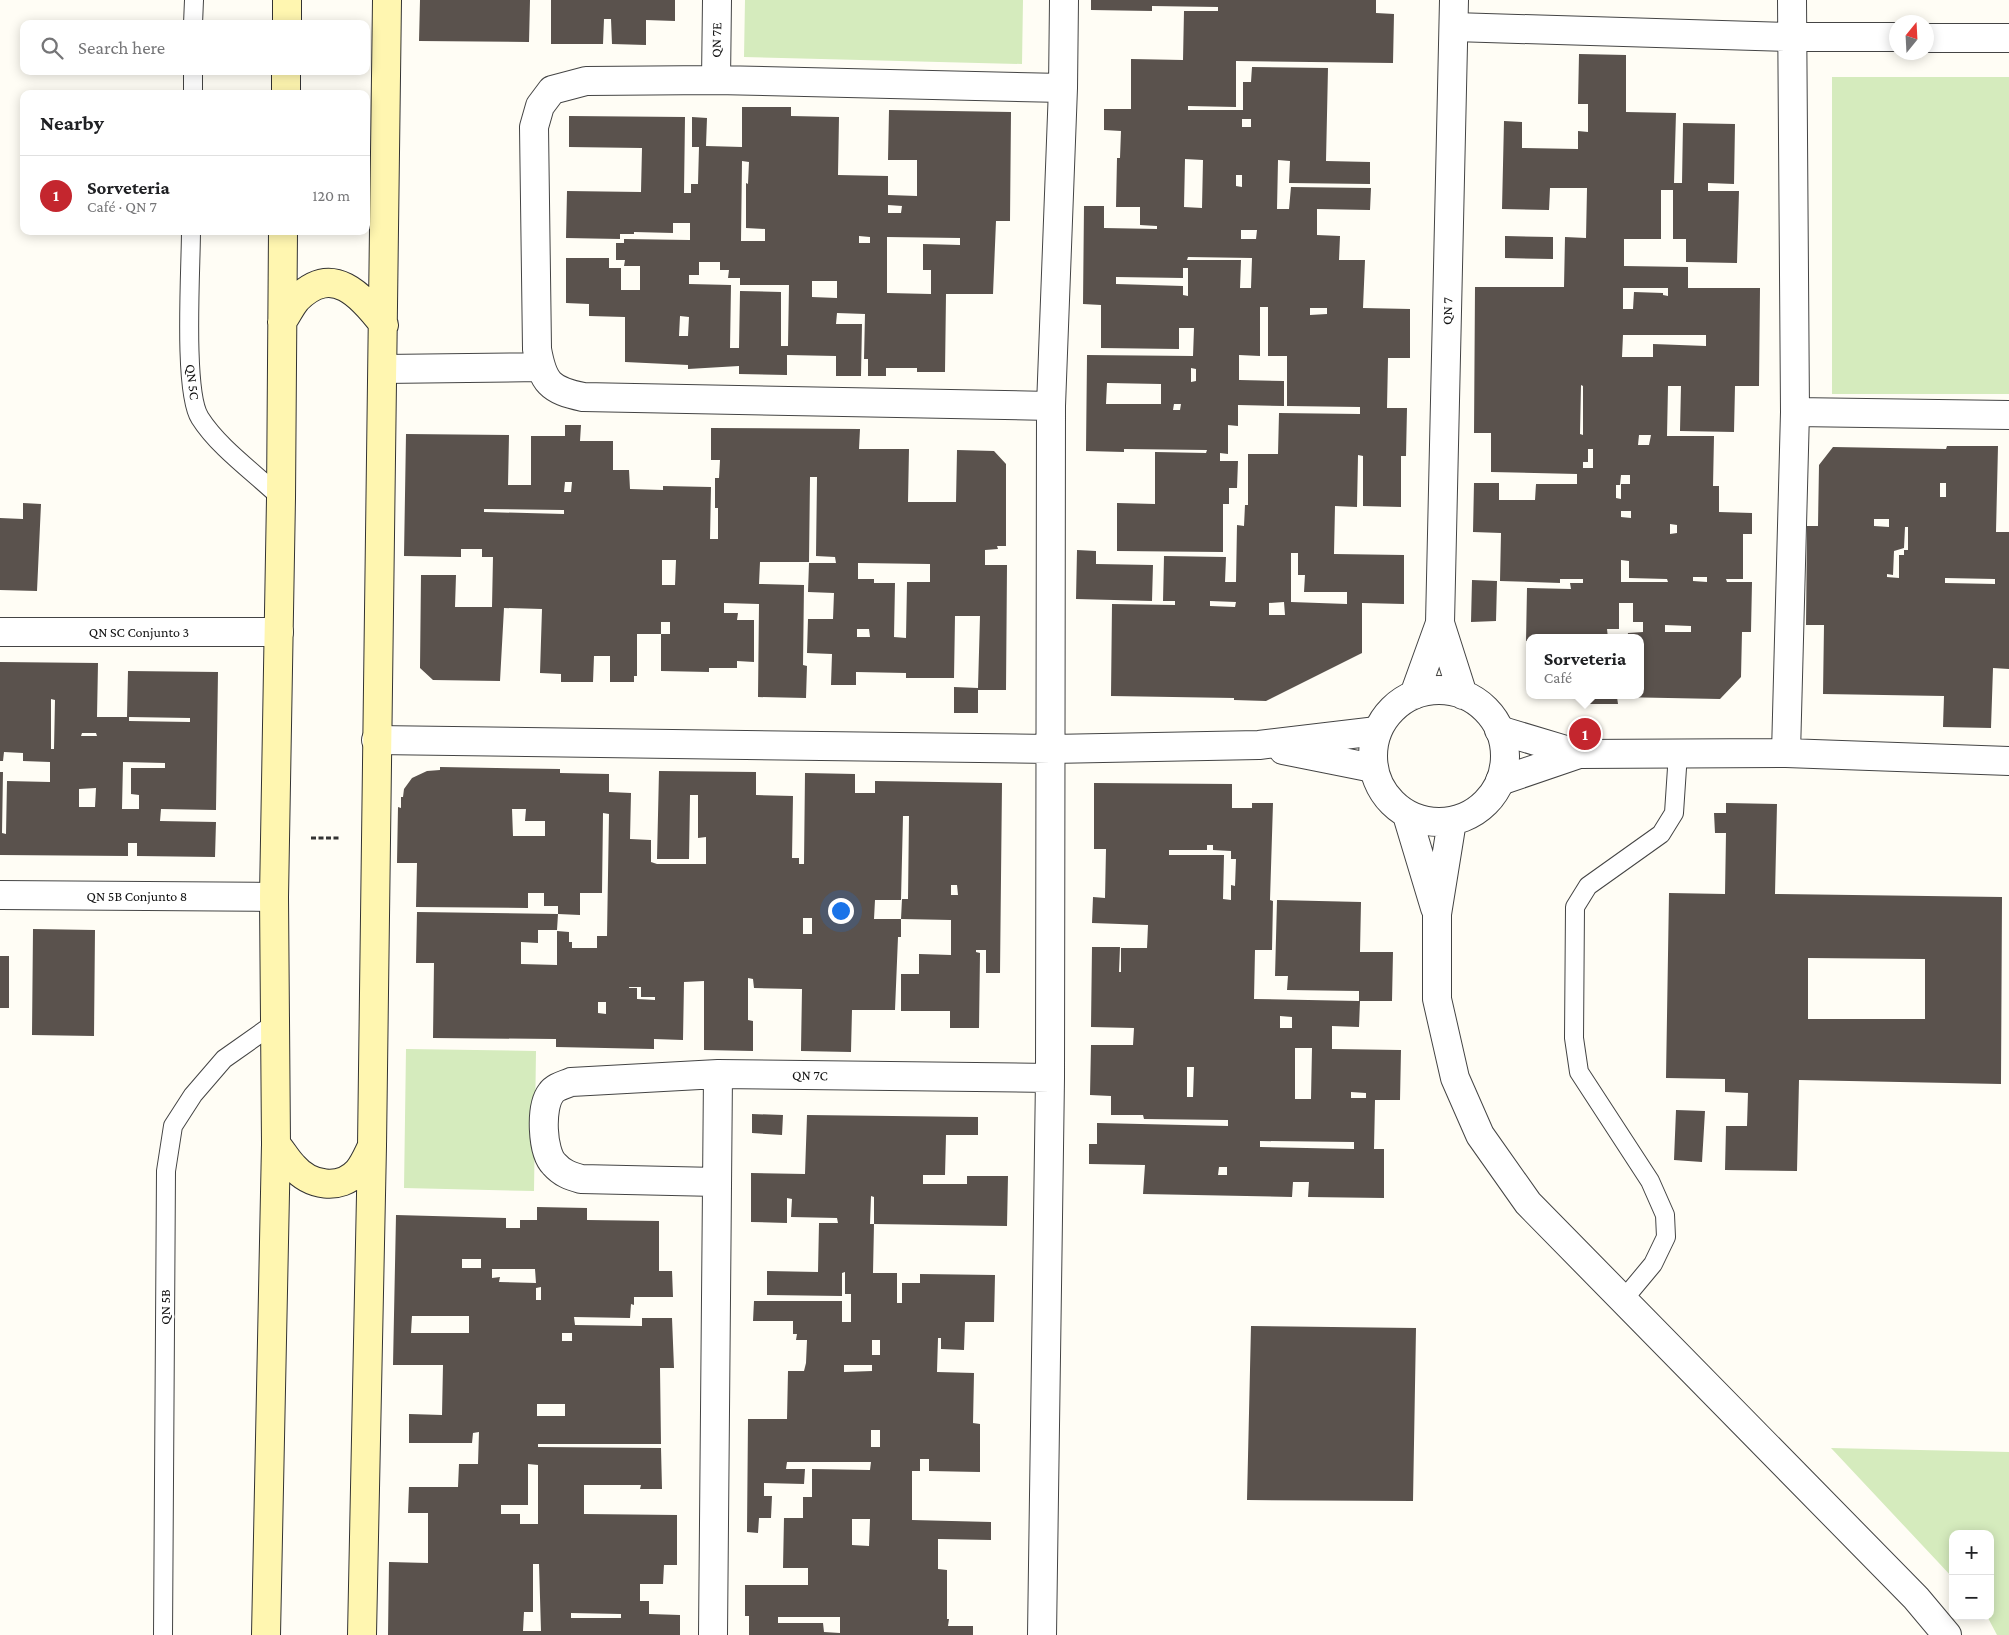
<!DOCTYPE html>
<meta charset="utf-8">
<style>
body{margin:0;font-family:"Crimson Pro",serif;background:#f6f6f6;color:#202124}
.controls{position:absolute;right:15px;bottom:15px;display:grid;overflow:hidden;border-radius:10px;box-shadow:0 2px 12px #0003}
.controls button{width:45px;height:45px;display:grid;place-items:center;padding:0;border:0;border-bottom:1px solid #e0e0e0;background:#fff;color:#202124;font:25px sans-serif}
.compass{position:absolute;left:1889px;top:15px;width:45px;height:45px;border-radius:50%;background:#fff;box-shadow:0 2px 12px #0003;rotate:18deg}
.you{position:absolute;left:840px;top:910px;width:18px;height:18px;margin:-12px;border:4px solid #fff;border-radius:50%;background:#1a73e8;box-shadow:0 0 0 8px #1a73e833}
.badge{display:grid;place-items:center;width:32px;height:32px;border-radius:50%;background:#c4262e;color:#fff;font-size:16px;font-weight:700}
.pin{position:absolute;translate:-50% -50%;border:2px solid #fff;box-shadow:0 1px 5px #0006}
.popup{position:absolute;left:1526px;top:634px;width:118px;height:65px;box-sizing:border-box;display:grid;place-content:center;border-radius:10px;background:#fff;filter:drop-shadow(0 1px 4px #0005);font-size:16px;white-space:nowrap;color:#757577}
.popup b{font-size:19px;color:#202124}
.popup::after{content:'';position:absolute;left:50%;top:100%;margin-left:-10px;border:10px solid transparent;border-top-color:#fff}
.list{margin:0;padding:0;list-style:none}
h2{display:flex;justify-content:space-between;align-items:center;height:65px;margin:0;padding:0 20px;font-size:21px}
h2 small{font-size:16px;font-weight:400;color:#757577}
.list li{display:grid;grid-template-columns:32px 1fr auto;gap:15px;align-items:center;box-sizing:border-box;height:80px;padding:0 20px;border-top:1px solid #e0e0e0}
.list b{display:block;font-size:19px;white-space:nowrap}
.list p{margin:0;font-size:16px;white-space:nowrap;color:#757577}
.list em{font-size:16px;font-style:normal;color:#757577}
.icon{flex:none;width:28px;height:28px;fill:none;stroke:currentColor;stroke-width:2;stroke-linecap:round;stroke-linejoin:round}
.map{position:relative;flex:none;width:2009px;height:1635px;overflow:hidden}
.search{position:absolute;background:#fff;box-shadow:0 2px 12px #0003;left:20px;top:20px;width:350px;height:55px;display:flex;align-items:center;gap:12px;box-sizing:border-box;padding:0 18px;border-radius:10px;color:#757577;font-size:19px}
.panel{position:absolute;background:#fff;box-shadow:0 2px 12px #0003;left:20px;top:90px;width:350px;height:145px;border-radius:10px}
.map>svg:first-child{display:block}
.grass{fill:#d5ebbd}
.building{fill:#5a524d;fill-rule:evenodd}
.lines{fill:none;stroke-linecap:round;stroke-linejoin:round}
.service-casing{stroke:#444;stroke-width:20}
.minor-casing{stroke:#444;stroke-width:30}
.tertiary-casing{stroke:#444;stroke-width:30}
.secondary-casing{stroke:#333;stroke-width:30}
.path{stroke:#333;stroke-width:3;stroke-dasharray:5 2.5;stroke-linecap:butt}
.service{stroke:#fff;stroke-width:18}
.minor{stroke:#fff;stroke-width:28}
.tertiary{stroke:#fff;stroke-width:28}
.secondary{stroke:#fff6b0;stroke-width:28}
.labels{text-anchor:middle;stroke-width:5;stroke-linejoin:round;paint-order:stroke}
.street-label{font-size:14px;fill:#111;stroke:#fff}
</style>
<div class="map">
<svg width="2009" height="1635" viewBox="0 0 2009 1635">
<rect width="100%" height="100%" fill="#fffdf5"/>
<!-- grass -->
<path class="grass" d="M745,0H1023L1022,64L744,57Z
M1832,77H2009V394H1832Z
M406,1049L536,1051L534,1191L404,1188Z
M1831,1448L2009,1452V1635H1997L1987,1616H1990V1534H1953V1578Z"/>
<!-- building -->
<path class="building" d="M420,0H530L529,42L419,41Z
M551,0H675V21L646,20V45L612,44L611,19H604L603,44H551Z
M1091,0H1376V13L1394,14L1393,63L1236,61V107L1188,106V110H1243V82H1251L1252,67L1328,68L1326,161L1370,162V184L1289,183L1290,161L1278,160L1277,209H1289L1291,187L1371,188L1370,210L1317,209V235L1340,236L1339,260H1365L1363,308L1410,309V358H1388L1387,408H1407L1406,456H1401V507L1363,506V456L1358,455L1357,507L1335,506L1334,554L1404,555V604L1362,603V653L1266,701L1234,700V698L1111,696L1112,604L1175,605V601H1163L1164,556L1226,557L1225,582H1236L1237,525L1244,526L1245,505H1248V454H1278L1279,413L1360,414V407L1287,406V356H1268V307H1260V356L1239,355V380L1284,381V406L1238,405V426L1228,425V454L1220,453V461H1238L1237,488H1229V504H1223V552L1117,551V503L1155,504V452L1206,453L1207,450L1124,449V452L1086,451L1087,355L1193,356L1194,328H1179V349L1101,348V305L1083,304L1084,206H1104V228L1157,229V226L1140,225V207H1116L1117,158H1120L1121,131L1104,130V109H1131V59L1183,60L1184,11H1218V7L1152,6V11L1091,10ZM1242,119H1251V127H1242ZM1185,159L1203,160L1202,208L1184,207ZM1236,175H1242V187L1236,186ZM1241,230H1257L1256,239H1241ZM1188,257L1252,258L1251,288H1240L1241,260H1187ZM1183,268H1188V296L1183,295V286L1116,284V277L1183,278ZM1310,308H1327V314L1310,315ZM1191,368L1196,369V381L1191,382ZM1107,383L1161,384V404H1106ZM1174,404H1181L1180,410H1173ZM1291,553H1298V575H1305L1304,592H1347V604L1291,602ZM1210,601L1236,602L1235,607L1210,606ZM1284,602L1285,615H1269V603Z
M1579,54L1626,55V112L1676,113L1674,183H1682L1683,123L1735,124L1734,184L1708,183V191H1739L1737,263L1686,262V239H1673V190H1661V239H1624V266L1688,267V288H1760L1759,386H1735L1734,432L1680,431L1681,386H1668L1667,436H1714L1713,486H1719V512L1752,513V534H1743V579H1726L1727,582H1752L1751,632H1742L1741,677L1720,699L1617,697L1618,704H1590L1580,695H1640V638H1627L1628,633L1643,632V622H1633V603H1619V629H1607L1608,638H1530V641H1526L1527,588L1571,589L1570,583H1583V579H1560V583L1500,581L1501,533L1473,532L1474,483H1499V500H1535L1536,484H1577V474L1491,472V433H1474L1475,287H1564L1565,237L1586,238L1587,188H1550L1549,210L1502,209L1504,121L1522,122V148L1578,149V131L1588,132V104H1578ZM1623,288H1668V296L1663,295V293L1634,292L1633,309H1623ZM1623,335H1706V346L1653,344V357H1622ZM1581,385L1583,386V435L1580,434ZM1639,435H1651L1649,445H1638ZM1588,449H1593V468H1583V462H1588ZM1621,475H1630V484H1621V499L1616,498V485H1620ZM1621,511H1631V518L1621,517ZM1670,524L1677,525V533L1670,534ZM1621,560L1629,561V578L1667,579L1668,582H1621ZM1693,577H1707V582L1693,581ZM1665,625L1691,626V632H1665Z
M742,107H791V116L839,117L838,175L888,176V195L917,196V160H888L889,110L1011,112L1010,221H996L993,294H946L945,372H917V368H886V376H868V359H864L865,314L837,313L836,324H862L861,376H836V356L787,355V375L739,374V366L688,369V365L625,362V317L589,316V304L566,303V258H609V268H621V290H640V266H624L625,260H616V243H624V239L690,240V223H673V233L634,232V234H620V239L566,238L567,191L641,192L642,148L569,147V116L685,117L684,193H691V184H698L699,147H692V117L707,118L706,146L742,147ZM742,161L749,162L748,184L746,183V228L765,229V241H741ZM888,205L902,206L901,213H888ZM859,236L870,237V243H859ZM887,237L960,238V245L923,244V270H931V294L887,293ZM699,262H720V270H729L728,278H740V285H789L788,346H781V292L740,291L739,348H730L731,285L689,284V275H699ZM812,281H837V298L812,297ZM680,316L689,317L688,336H679Z
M1505,236L1553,237V259L1505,258Z
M565,425H581L580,441H613V470H629L630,489L663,490V486L711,487L710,539H718V508H715V478H719L720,460H711V428L860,429L859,449H909L908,502H956L957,450L994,451L1006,464V546H997L998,549L985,550V565H1007L1006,690H978V713H954V687L978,688L980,616H955L954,678H906V673L856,672V685H831L832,654L807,653L808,619H833L834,593L808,592L809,563H836L835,557L816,556L817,477H810L809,562H760L759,584L804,585L803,665L807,666L806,698L758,697L759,604L724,603V613H738L737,620H754V662L737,661V668H709V672L661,671V634H670V622H661V634H637V676H634V682H610V656H594L593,682H561V674L540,673L542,609L504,608L500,681L433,680L420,668L421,575H456L455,607H492L493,557H482V549H461V557L404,556L406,434L509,435L508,485H531V436H565ZM565,482H572L571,492H564ZM484,509L564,510V514L484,512ZM662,560H676L675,585H662ZM858,563L930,564V582H907L906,638L894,637L895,583H874V579H858ZM857,629H869L870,637H857Z
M1947,446H1998L1996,532H2009V669L1993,668L1991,728L1943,727L1944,696L1823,694L1824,625H1806L1807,526H1818L1819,465L1833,447L1946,449ZM1940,483H1946V497H1940ZM1874,519H1889V527L1874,526ZM1905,527H1908V550H1904V555H1899V578L1887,577V574L1893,575L1894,551L1904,548ZM1945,578L1995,579V584L1945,583Z
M23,503L41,504L37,591L0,590V518L23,519Z
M1077,550L1096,551V564L1153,565L1152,601L1076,599Z
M1472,580L1497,581L1496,621L1471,622Z
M0,662L98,663L97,717H127L128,671L218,672L216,810L161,809L160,821L216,822L215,857L137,856V843H128V856L0,855V772H3L2,833L6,834L7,781L50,782V762L23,761V753L4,752L3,761H0ZM51,699L55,700L54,749H51ZM129,717L190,718V722L129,721ZM82,733H96L97,736H81ZM123,762L165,763V768H131V794L139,795V809H122ZM96,788L95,807H79V789Z
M440,767L560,769V773L609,774V792L631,793L630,839L651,840V862L657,864H706V837L698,838V795H690L689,859H657L659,771L756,772V795L793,796L792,858H799V864H804L805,773L855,774V793H875V781L1002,783L1000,973H986V950H976V952L980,953L979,1028H950V1011H901V974H919V954L951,955V920L901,919L902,899H908L909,816H903L901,900H875L874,919H901V937H898L895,1010H852L851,1052L801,1051L802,989L754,988L753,979L748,978V1020L753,1021V1051L704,1050V981L684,982L683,1040L654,1039V1049L556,1047V1039L433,1038L434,963H416L417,912L558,914L557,930H538V943L521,942V964L557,965V931L569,932V942H572V948H597V936H607L609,814L603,813L602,893H580V915L558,914V906H544V893H528V908L416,907L417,863H397L398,807L401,808V797H403L404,789L412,778L427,771L440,770ZM512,809H526L525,821H545V836H513ZM951,885H957L958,895H951ZM803,918H812V934H803ZM629,987H641V997H655V1000L637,999V988H629ZM598,1002H606V1014L598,1013Z
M1094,783L1232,784V808H1252V803H1273L1270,900L1273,901L1272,950H1255L1254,999L1359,1001V991L1287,990L1288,976H1275L1277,900L1361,902L1360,952H1393L1392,1001H1360L1359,1027L1332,1026V1049L1401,1050L1400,1100H1375L1374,1149H1384V1198L1308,1197L1309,1182H1293L1292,1197L1143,1194L1145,1165L1089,1164V1144H1097V1123L1228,1126V1120L1144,1119L1143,1115H1111V1096L1090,1095L1091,1045H1133L1134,1028L1091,1027L1092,947H1120L1119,972H1121V948H1147L1148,925L1092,923L1093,897L1105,898L1106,849H1094ZM1207,845H1213V850L1231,851V859H1236L1235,886L1231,885V900L1223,899L1224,855H1169V850H1207ZM1280,1016L1292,1017V1028H1280ZM1295,1048H1312L1311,1099H1295ZM1187,1067H1194L1193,1097H1187ZM1351,1092L1366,1093V1098H1351ZM1260,1141L1354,1142V1149L1260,1147ZM1219,1167H1227V1175H1218Z
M1726,803L1777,804L1775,894L2002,897L2001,1084L1799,1080L1797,1171L1725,1170L1726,1126H1747L1748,1093L1725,1092V1079L1666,1078L1669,893L1725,894L1726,833H1715L1714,813H1726ZM1808,958L1925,959V1019H1808Z
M33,929L95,930L94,1036L32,1035Z
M0,956H9V1008H0Z
M1676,1110L1705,1111L1702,1162L1674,1160Z
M752,1114L783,1115L782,1135L752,1133Z
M807,1115L978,1117V1135H946L945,1175H923V1184H967V1176H1008L1007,1226L874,1224L873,1273H897V1303H902V1283H920V1274L995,1275L994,1322H965L964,1350L941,1349V1338H938L937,1372L974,1373L973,1423L980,1424V1472L929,1471V1459H920V1471H912V1520L991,1522V1540L938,1539V1569L947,1570V1619H949L948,1626H973V1635H749V1616H745V1585H808V1568H783L784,1518H803V1497H812V1469L870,1470L871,1462H787L786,1469H805L804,1484L764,1483V1496H772L771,1518H759L758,1533L747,1532L748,1419H787L788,1371H804L806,1363L807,1340H796L797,1334H793V1321H753L754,1301H842V1322H851V1294H845V1272L842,1273V1296L767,1295V1271L818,1272L819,1223H838L837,1218L791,1217L792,1199L787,1198V1223L751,1222V1173L805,1174ZM871,1196L874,1197V1224H870ZM872,1340H880V1355H872ZM844,1365H872V1371L844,1372ZM871,1430H880V1447H871ZM852,1519H870L869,1546L852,1545ZM778,1617H840V1633L824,1632L823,1623H778Z
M537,1207L587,1208V1220L659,1221V1271H672L673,1297H634V1305L631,1304L630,1318L574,1317L575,1325L642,1326V1318H672L674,1368H660L661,1444H538V1447L661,1448L662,1489H640L641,1485H584V1514L677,1515V1565H664L663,1584H640V1601H649V1614L680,1615V1635H388L389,1562L428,1563V1513H408L409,1487H458L459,1464H478L479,1432L473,1433L472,1443H409V1414L442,1415L443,1365H393L396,1215L506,1218V1228H520V1220H537ZM462,1259H481V1268H462ZM492,1269H535L536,1283L499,1282L500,1277L492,1278ZM541,1287V1300H536V1288ZM412,1316H469V1333H411ZM562,1333H572V1341H562ZM537,1404H565V1416H537ZM528,1464L538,1465V1524H520V1514H501V1505H528ZM533,1564H539L541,1631H523L524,1612H533ZM571,1613L621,1614V1618H571Z
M1251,1326L1416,1328L1413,1501L1247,1500Z"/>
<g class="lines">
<defs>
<path id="service" d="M193,24L194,0
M193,94V71
M191,231C191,267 183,392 200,418C219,448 255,473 281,498
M1623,1300L1653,1264L1666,1237L1665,1215L1650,1181L1579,1072L1574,1038L1575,907L1588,886L1661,834L1674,813L1678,753
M163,1635L166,1171L173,1126L193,1095L224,1059L275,1023"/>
<path id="minor" d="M1454,27L1791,37H1896
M1926,38H2009
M716,80L717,0
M383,369L540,367
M1051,406L583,397C550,390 543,383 537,349L534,127L540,106L552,90L586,81L716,80L1063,88
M1795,412L2009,415
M0,632H279
M1499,730L1579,754L1786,753L2009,761
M376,740L1051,749L1259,745L1377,731
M1283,750L1373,768
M1786,753L1795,412L1792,0
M1500,781L1579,754
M0,895L274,897
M717,1182L581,1179C570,1176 562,1173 554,1164C542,1152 540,1107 551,1093C555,1087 564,1085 571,1082L718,1074L1050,1078
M713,1635L718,1074
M1042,1635L1050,1078L1051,406L1063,88L1064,0"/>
<path id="tertiary" d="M1440,623L1463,695
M1373 756a66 66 0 1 1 132 0a66 66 0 1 1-132 0Z
M1414,695L1440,623L1454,0
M1407,815L1435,908
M1452,821L1437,914V999L1455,1078L1480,1135L1528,1203L1916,1598L1947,1635"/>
<path id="secondary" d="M287,24V0
M286,94V71
M282,322C287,315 291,306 297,299C333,263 361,295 384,325
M276,1144C282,1151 287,1160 293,1166C310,1186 340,1191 358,1171C364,1164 368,1154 372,1146
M266,1635L276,1144L274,897L281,498L283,231
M362,1635L372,1146L387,0"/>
</defs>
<!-- service casing -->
<use href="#service" class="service-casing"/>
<!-- minor casing -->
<use href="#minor" class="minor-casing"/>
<!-- tertiary casing -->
<use href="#tertiary" class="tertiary-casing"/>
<!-- secondary casing -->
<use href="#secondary" class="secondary-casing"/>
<!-- path -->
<path class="path" d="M311,838H340"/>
<!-- service -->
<use href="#service" class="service"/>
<!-- minor -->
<use href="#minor" class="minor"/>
<!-- tertiary -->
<use href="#tertiary" class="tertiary"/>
<!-- secondary -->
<use href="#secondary" class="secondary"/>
</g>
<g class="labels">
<!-- street labels -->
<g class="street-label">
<text transform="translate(716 40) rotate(-89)" y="5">QN 7E</text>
<text transform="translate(1447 311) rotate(-89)" y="5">QN 7</text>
<text transform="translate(193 382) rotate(83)" y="5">QN 5C</text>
<text x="139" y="637">QN SC Conjunto 3</text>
<text x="137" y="901">QN 5B Conjunto 8</text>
<text transform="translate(810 1075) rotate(1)" y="5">QN 7C</text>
<text transform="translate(165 1307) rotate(-90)" y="5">QN 5B</text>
</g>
</g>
</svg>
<div class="controls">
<button>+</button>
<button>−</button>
</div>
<svg class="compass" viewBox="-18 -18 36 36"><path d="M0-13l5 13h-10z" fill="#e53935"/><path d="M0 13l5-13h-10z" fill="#757577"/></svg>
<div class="you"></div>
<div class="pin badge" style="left:1585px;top:734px">1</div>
<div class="popup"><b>Sorveteria</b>Café</div>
<div class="search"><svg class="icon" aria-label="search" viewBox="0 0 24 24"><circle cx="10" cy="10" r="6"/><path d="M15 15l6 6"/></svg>Search here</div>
<section class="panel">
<h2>Nearby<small></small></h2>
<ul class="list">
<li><span class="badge">1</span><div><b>Sorveteria</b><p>Café · QN 7</p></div><em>120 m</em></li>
</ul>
</section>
</div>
